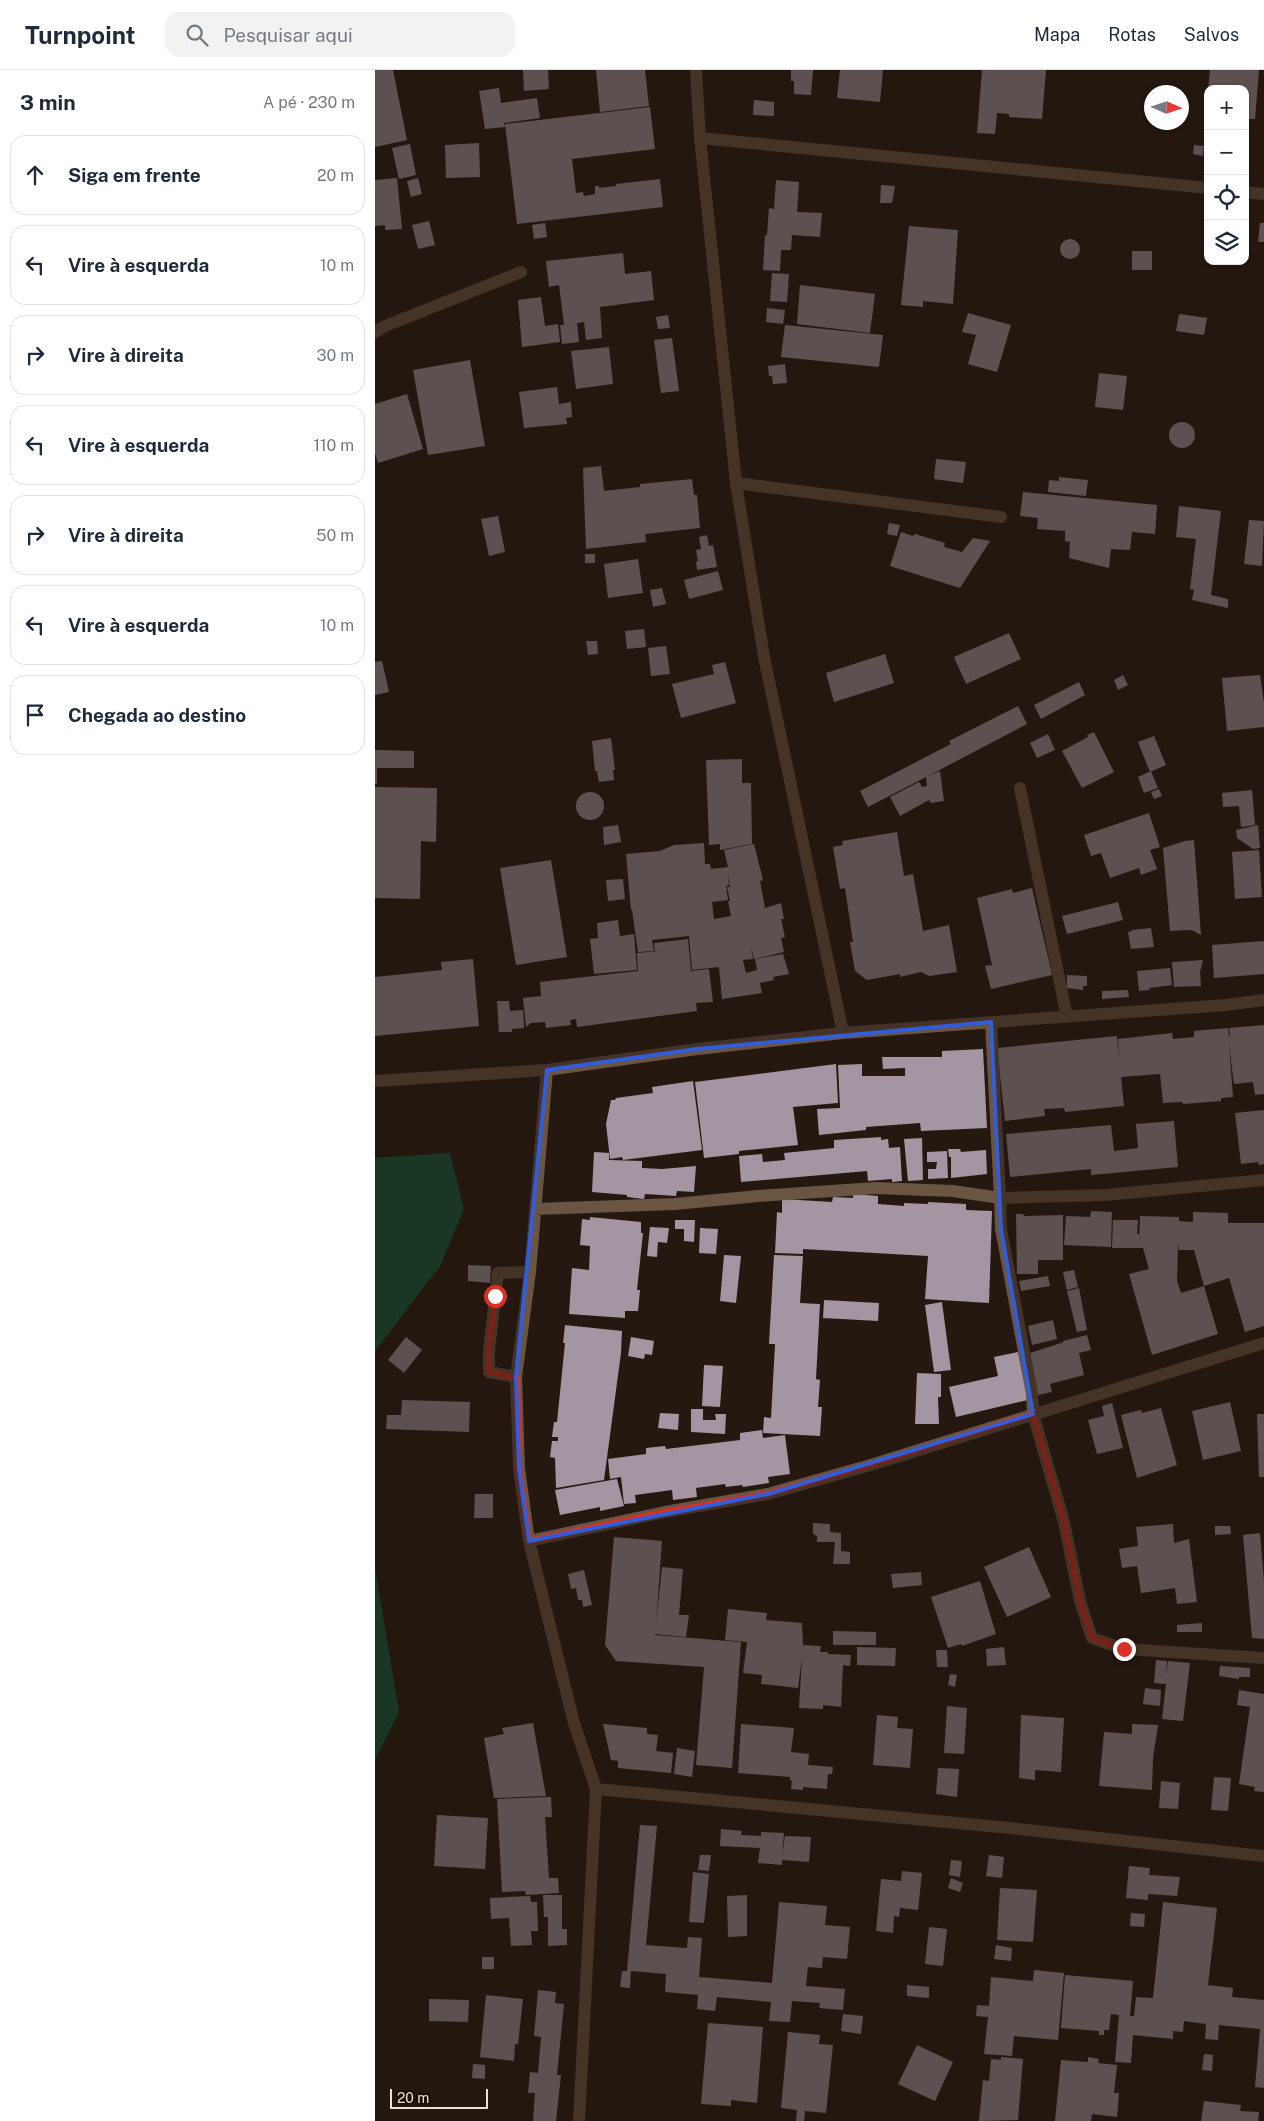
<!DOCTYPE html>
<html lang="pt">
<meta charset="utf-8">
<style>
body{margin:0;font-family:"Public Sans",sans-serif;background:#f2f2f3;color:#1f2937}
.controls{position:absolute;right:15px;top:15px;display:grid;overflow:hidden;border-radius:10px;box-shadow:0 1px 4px #0004}
.controls button{width:45px;height:45px;display:grid;place-items:center;padding:0;border:0;border-bottom:1px solid #e0e1e3;background:#fff;color:#1f2937;font:25px sans-serif}
.compass{position:absolute;left:769px;top:15px;width:45px;height:45px;border-radius:50%;background:#fff;box-shadow:0 1px 4px #0004;rotate:93deg}
.scale{position:absolute;left:15px;bottom:12px;width:98px;box-sizing:border-box;padding-left:5px;border:2px solid #eae2dc;border-top:0;font-size:14px;line-height:18px;white-space:nowrap;color:#eae2dc;-webkit-text-stroke:4px #1a0f07;paint-order:stroke}
.stop{position:absolute;width:15px;height:15px;margin:-11px;border:4px solid #d93025;border-radius:50%;background:#fff}
.stop.end{background:#d93025;border-color:#fff;box-shadow:0 1px 5px #0008}
.list{margin:0;padding:0;list-style:none}
h2{display:flex;justify-content:space-between;align-items:center;height:65px;margin:0;padding:0 20px;font-size:21px}
h2 small{font-size:16px;font-weight:400;color:#747a83}
.list li{display:grid;grid-template-columns:32px 1fr auto;gap:15px;align-items:center;box-sizing:border-box;height:80px;margin:0 10px 10px;padding:0 10px;border:1px solid #e0e1e3;border-radius:15px}
.list b{display:block;font-size:19px;white-space:nowrap}
.list em{font-size:16px;font-style:normal;color:#747a83}
.icon{flex:none;width:28px;height:28px;fill:none;stroke:currentColor;stroke-width:2;stroke-linecap:round;stroke-linejoin:round}
.map{position:relative;flex:none;width:889px;height:2051px;overflow:hidden}
header{display:flex;align-items:center;gap:30px;box-sizing:border-box;height:70px;padding:0 25px;background:#fff;border-bottom:1px solid #e0e1e3}
header strong{font-size:24px}
nav{display:flex;gap:28px;margin-inline-start:auto;font-size:18px}
.search{width:350px;height:45px;background:#f2f2f3;display:flex;align-items:center;gap:12px;box-sizing:border-box;padding:0 18px;border-radius:15px;color:#747a83;font-size:19px}
main{display:flex}
aside{flex:1;background:#fff}
.map>svg:first-child{display:block}
.forest{fill:#0e5e3f}
.building{fill:#a395a1;fill-rule:evenodd}
.lines{fill:none;stroke-linecap:round;stroke-linejoin:round}
.minor{stroke:#6a5442;stroke-width:12}
.route{stroke:#d93025;stroke-width:6}
.marked{fill:none;stroke:#325dd8;stroke-width:4;stroke-linejoin:round}
</style>
<header>
<strong>Turnpoint</strong>
<div class="search"><svg class="icon" aria-label="search" viewBox="0 0 24 24"><circle cx="10" cy="10" r="6"/><path d="M15 15l6 6"/></svg>Pesquisar aqui</div>
<nav><a>Mapa</a><a>Rotas</a><a>Salvos</a></nav>
</header>
<main>
<aside>
<h2>3 min<small>A pé · 230 m</small></h2>
<ul class="list">
<li><svg class="icon" aria-label="ahead" viewBox="0 0 24 24"><path d="M12 20V5M6 11l6-6 6 6"/></svg><div><b>Siga em frente</b></div><em>20 m</em></li>
<li><svg class="icon" aria-label="left" viewBox="0 0 24 24"><path d="M17 20v-9H6M10 6l-5 5 5 5"/></svg><div><b>Vire à esquerda</b></div><em>10 m</em></li>
<li><svg class="icon" aria-label="right" viewBox="0 0 24 24"><path d="M7 20v-9h11M14 6l5 5-5 5"/></svg><div><b>Vire à direita</b></div><em>30 m</em></li>
<li><svg class="icon" aria-label="left" viewBox="0 0 24 24"><path d="M17 20v-9H6M10 6l-5 5 5 5"/></svg><div><b>Vire à esquerda</b></div><em>110 m</em></li>
<li><svg class="icon" aria-label="right" viewBox="0 0 24 24"><path d="M7 20v-9h11M14 6l5 5-5 5"/></svg><div><b>Vire à direita</b></div><em>50 m</em></li>
<li><svg class="icon" aria-label="left" viewBox="0 0 24 24"><path d="M17 20v-9H6M10 6l-5 5 5 5"/></svg><div><b>Vire à esquerda</b></div><em>10 m</em></li>
<li><svg class="icon" aria-label="arrive" viewBox="0 0 24 24"><path d="M6 21V4h12l-3 4 3 4H6"/></svg><div><b>Chegada ao destino</b></div></li>
</ul>
</aside>
<div class="map">
<svg width="889" height="2051" viewBox="0 0 889 2051">
<rect width="100%" height="100%" fill="#241810"/>
<!-- forest -->
<path class="forest" d="M75,1083L89,1139L65,1196L0,1281V1088Z
M0,1498L24,1642L0,1690Z"/>
<!-- building -->
<path class="building" d="M0,0H18L32,70L0,77Z
M148,0H173L174,19L149,21Z
M221,0H270L274,36L225,42Z
M416,0H438L436,25L419,24V11H416Z
M465,0H508L505,32L462,28Z
M607,0H671L667,49L634,47V44L622,43L620,64L602,63Z
M835,0H884L880,49H870V19H833Z
M124,18L126,33L162,28L165,48L129,53L130,57L110,59L104,21Z
M379,30L399,32V46L378,45Z
M275,37L280,79L197,89L201,123L208,122L209,126L220,124V116H224V118L241,116V114L285,109L288,137L142,154L130,54Z
M104,73L105,107L71,108L70,75Z
M35,74L41,105L24,109L17,78Z
M819,75L829,76L828,86L818,84Z
M22,108L27,159L10,160V155L0,156V110Z
M43,108L47,124L36,127L32,111Z
M401,110L424,112L422,142L447,143L445,167L417,165L416,180H406L405,201L388,200L390,165H392L394,138L399,139Z
M506,115L520,116L517,133H505Z
M54,151L60,175L43,179L37,155Z
M170,153L172,167L159,169L157,155Z
M885,153H889V172H883Z
M534,156L583,160L578,234L548,231V237L526,235Z
M685 179a10 10 0 1 1 20 0a10 10 0 1 1-20 0Z
M757,181H777V200H757Z
M248,183L250,204L276,201L279,230L225,237L227,268L211,270L209,252L202,253L204,272L187,274L185,255H189L184,215L174,217L171,191Z
M397,203L414,204L412,232L395,231Z
M425,215L500,224L495,263L422,254Z
M166,227L170,256L183,254L185,272L147,277L143,230Z
M392,238L410,240L408,254L391,252Z
M593,243L636,255L622,302L593,294L601,265L587,262Z
M804,244L832,248L829,265L801,261Z
M293,245L295,258L283,259L281,247Z
M410,255L508,265L504,297L406,287Z
M297,268L304,321L286,323L279,270Z
M234,277L238,314L201,319L196,281Z
M95,290L110,376L53,385L38,300Z
M410,294L412,313L398,314L397,306H394L393,296Z
M724,303L752,306L748,340L720,337Z
M182,317L184,334L196,332L197,347L191,348L192,354L149,358L144,322Z
M32,324L48,379L3,393L0,383V334Z
M794 365a13 13 0 1 1 26 0a13 13 0 1 1-26 0Z
M561,389L591,392L588,413L559,409Z
M226,396L229,421L265,417V414L317,409L319,425H322L325,458L270,464L271,472L211,479L208,398Z
M684,407L713,410L711,426L673,422L674,410L684,411Z
M648,422L782,435L780,464L757,462L755,480L736,479L734,498L694,488L695,472L690,471V461L662,459L663,448L645,446Z
M804,436L846,441L836,525L853,529V538L817,530L819,520L815,519L821,469L801,467Z
M123,446L130,482L114,486L106,449Z
M874,450L889,451L887,496L869,494Z
M514,453L525,455L522,466L512,464Z
M526,462L538,466L540,464L570,473L569,477L587,482L598,468L615,471L585,518L515,496Z
M332,465L334,476L338,475L342,497L322,500L321,492L323,491L321,480L326,479L324,467Z
M210,484H220V493H210Z
M263,489L268,523L233,528L229,494Z
M343,501L348,520L314,529L309,510Z
M287,518L291,534L278,537L275,520Z
M269,559L271,577L252,579L250,561Z
M634,563L646,589L591,614L579,587Z
M211,571H222L223,584L213,585Z
M291,576L295,604L276,606L273,578Z
M510,584L519,613L459,632L451,603Z
M7,591L14,622L0,625V592Z
M350,592L361,633L306,648L297,614L339,604L337,595Z
M748,605L753,615L743,620L739,610Z
M885,605L889,633V657L852,661L847,608Z
M704,612L710,625L666,649L659,635Z
M643,636L652,654L553,706L565,701L569,731L556,733L554,730L525,746L515,727L544,712L547,717L552,716L551,707L493,737L485,721L576,674L574,671Z
M719,662L739,702L707,718L687,681L713,667L712,665Z
M673,664L680,680L662,688L655,673Z
M779,666L791,695L775,702L763,672Z
M236,668L240,700H238L239,710L224,712L222,701H220L217,671Z
M0,680L39,681V698H2V714H0Z
M367,689V713H376L377,774L345,780V774L334,775L331,690Z
M776,701L783,718L769,723L763,707Z
M0,717L62,718L61,772L46,771L45,829L0,828Z
M784,719L787,726L779,729L776,722Z
M877,720L880,755L866,757L864,736L848,737L847,723Z
M201 736a14 14 0 1 1 28 0a14 14 0 1 1-28 0Z
M774,743L785,777L775,780L782,799L766,805L764,798L735,808L726,783L716,786L709,765Z
M243,755L246,772L229,775L228,757Z
M883,755L885,778L878,779L862,768L861,760Z
M522,762L529,806L538,804L548,861L574,855L582,902L554,906L546,902L525,907V904L492,910L480,901L475,872H478L470,818L465,819L458,777L468,775L467,771Z
M819,770L826,865L817,860L795,861L788,778L810,771Z
M329,773L330,794H335L336,799L353,797L349,780L379,774L388,810L385,811L390,838L406,833L409,849H406L410,867L406,868L409,882L379,889L376,877L378,889L368,890L371,903L382,900L380,889L408,884L414,904L398,907L399,910L385,913L387,923L347,929L344,897L317,900L314,866L277,870L279,881L263,882L257,840H256L251,784L285,781L299,775ZM353,803L355,817H352L355,831H353L356,846L339,849L337,832L353,830L351,816L354,815Z
M884,780L887,827L860,829L857,782Z
M176,790L192,887L141,895L125,798Z
M248,809L250,829L233,831L231,810Z
M657,818L677,905L616,919L610,896L617,895L602,828L637,819L638,823Z
M743,832L748,850L692,864L687,846Z
M243,850L245,866L259,864L262,900L219,904L215,869L223,868L222,853Z
M776,858L779,877L756,879L753,862L757,861V860Z
M313,869L316,901L334,899L338,932L321,933L322,941L202,957L201,949L195,950L196,955L171,958L170,952L156,953L151,957L148,928L166,926L165,912L263,901L262,883L284,881H280L279,873Z
M889,871V904L839,908L837,875Z
M98,889L104,956L0,966V907L67,900L66,892Z
M828,890L825,902L826,916L799,917L797,892Z
M795,898L797,915L774,918L775,920L764,921L762,901Z
M692,905L712,906V916H708V920L692,918Z
M753,920L754,927L727,929V921Z
M122,931H134L135,941L148,940L149,958L137,959V962H124Z
M889,955V1024L880,1025L878,1012L859,1014L854,975L858,1027L846,1028V1031L808,1034L807,1032L788,1033L785,1004L746,1007L749,1036L690,1042L689,1038L669,1039L670,1046L630,1051L622,978L742,966L744,989L743,969L797,963L798,969L819,967V961L853,958L854,966L855,965L854,958Z
M608,979L612,1058L546,1061L545,1053L491,1057V1060L444,1065L442,1039L465,1038L463,995L487,994V1006H530V998L508,999L507,987H567V981Z
M461,994L463,1033L418,1037L423,1075L364,1081V1084L329,1088L320,1012Z
M318,1011L327,1080L248,1090L247,1087L235,1089L231,1054L236,1030H240L241,1028L278,1023L277,1017Z
M889,1040V1094L884,1095L883,1092L866,1094L860,1043Z
M799,1051L803,1097L716,1105V1099L635,1107L631,1064L736,1055L739,1081L763,1078L761,1054Z
M506,1067V1070L513,1069L514,1078L525,1077L527,1111L517,1112V1109L493,1111L492,1101L366,1112L364,1086L387,1084L388,1092L410,1090L409,1083L459,1078V1070Z
M547,1068L548,1110L533,1111L529,1069Z
M573,1079H585L586,1082L611,1080L612,1104L576,1108V1087H574Z
M572,1081L573,1108L553,1109V1099H561L562,1092H552V1082Z
M219,1082L234,1083V1090L267,1091V1098L287,1099L321,1096L319,1122L302,1121L301,1126L270,1124L269,1129L252,1127V1125L217,1122Z
M478,1124L503,1126V1134L529,1136V1133L553,1134V1132L591,1134V1140L617,1141L614,1233L550,1229L553,1186L428,1179V1184L400,1183L402,1142L407,1143V1129L457,1132L458,1127L478,1128Z
M716,1141L737,1142L736,1177L689,1175L691,1146L715,1147Z
M818,1142L853,1143V1153H889V1256L870,1262L854,1208L829,1216L819,1180H804L803,1174L802,1211L806,1223L829,1216L843,1264L777,1285L754,1204L774,1199L768,1178H737L738,1150H763L762,1164H764V1174L765,1146L804,1147V1151L818,1152Z
M641,1144H648L649,1146L688,1145V1190H663V1204H642Z
M215,1147L266,1152V1163H268L262,1220H265L263,1241H250V1248L194,1244L197,1198L214,1200L215,1176L205,1175L207,1149L215,1150Z
M300,1150H320L319,1172L309,1171V1159H300Z
M275,1157L294,1158L292,1173L283,1172L282,1187L272,1186Z
M325,1158L343,1159L341,1184L324,1183Z
M349,1185L366,1186L361,1233L345,1231Z
M399,1185L428,1186L425,1233L445,1234L441,1309L445,1310L443,1337H447L445,1366L388,1363L389,1347L396,1348L400,1274H394Z
M93,1195L116,1196L115,1213L93,1211Z
M699,1200L703,1217L692,1220L688,1202Z
M673,1206L675,1216L646,1221L644,1211Z
M704,1218L712,1260L702,1262L692,1221Z
M449,1230L504,1233L503,1251L448,1248Z
M567,1232L576,1300L559,1302L550,1235Z
M678,1250L682,1269L657,1275L653,1256Z
M190,1255L247,1261L246,1283L229,1410L181,1418L180,1388L175,1387L177,1371H183V1367H177L179,1352H182L190,1273H188Z
M712,1265L716,1280L704,1283L709,1305L675,1314L677,1322L663,1325L655,1283L689,1272L688,1271Z
M31,1267L47,1280L29,1303L13,1290Z
M256,1267L279,1271L277,1285L270,1284L269,1289L253,1286Z
M643,1282L653,1330L581,1347L574,1317L623,1306L619,1287Z
M329,1295L348,1296L345,1337L327,1336Z
M542,1303L566,1304V1327H563L564,1354H540Z
M27,1330L95,1332L94,1362L11,1359L12,1345H26Z
M855,1332L866,1381L828,1390L817,1341Z
M737,1333L748,1378L722,1384L713,1350L729,1346L727,1336Z
M786,1338L802,1395L762,1408L746,1345L766,1340L767,1343Z
M316,1339H328V1350H341L340,1344H351L350,1364L316,1362Z
M285,1343L304,1344L303,1360L283,1358Z
M882,1344H889V1407H884Z
M387,1360L388,1368L410,1365L415,1404L393,1407L394,1413L368,1417L367,1415L351,1417L350,1414L321,1418L322,1427L298,1430L297,1420L260,1425L261,1433L249,1434L246,1407L235,1409L233,1389L271,1384V1378L290,1376L291,1379L365,1370V1363Z
M242,1409L249,1436L225,1441V1437L185,1445L180,1420Z
M100,1424H118V1448H99Z
M438,1453L455,1454V1462L466,1463V1481L475,1482V1494H458L460,1472H442V1466L438,1464Z
M798,1454L799,1473L814,1469L822,1532L802,1534L800,1518L766,1523L762,1496L747,1498L744,1479L763,1476L761,1457Z
M840,1456H855L856,1464L840,1465Z
M885,1463L889,1512V1569L877,1568L868,1465Z
M239,1467L287,1471L281,1555L287,1497L308,1499L304,1545H314L311,1567L280,1564V1565L366,1572L357,1698L321,1695L329,1597L241,1591L230,1575Z
M654,1477L676,1527L632,1547L609,1497Z
M209,1500L217,1535L208,1537L207,1530H203L201,1518L196,1519L193,1504Z
M546,1502L547,1515L518,1518L516,1504Z
M605,1511L621,1564L587,1576L586,1574L573,1578L556,1527Z
M353,1539L392,1543L391,1550L427,1553L428,1575L446,1576L445,1582H453V1584L476,1585L475,1596L468,1595L466,1637L448,1635V1639L424,1638L427,1587L423,1618L386,1614L387,1605L368,1603L372,1572L350,1570Z
M827,1553V1562H802V1555Z
M458,1561L501,1562V1575H458Z
M482,1577L521,1578L520,1596L482,1595Z
M629,1577L631,1595L612,1596L611,1579Z
M561,1580H572L573,1597H562Z
M781,1590L792,1591L791,1606L793,1591L815,1593L808,1651L787,1649L791,1614L779,1613Z
M845,1596L875,1598V1607H864V1609L844,1606Z
M575,1604L582,1605L580,1617L573,1615Z
M770,1618L786,1620L785,1636L768,1634Z
M864,1620L889,1624V1722L879,1721L880,1717L864,1714L875,1637L862,1635Z
M572,1636L592,1638L589,1684L569,1683Z
M502,1645L523,1647L522,1658L538,1659L535,1698L498,1695Z
M646,1645L689,1648L686,1702L660,1700V1710L644,1708Z
M158,1653L171,1726L119,1728L109,1668L129,1664L127,1658Z
M228,1654L272,1658V1664L283,1665L281,1681L298,1683L296,1703L243,1698V1691L236,1690Z
M366,1654L419,1658L416,1682L434,1684L433,1695L458,1697L457,1704H453L452,1719L428,1717V1720L416,1719L417,1711L415,1710V1707L363,1703Z
M757,1654L783,1655L778,1688L777,1720L724,1716L729,1662L757,1664Z
M302,1678L320,1681L317,1707L299,1704Z
M563,1698L584,1699L582,1727L561,1724Z
M839,1707L856,1708L853,1741L836,1740Z
M786,1711L805,1713L803,1739L784,1738Z
M176,1727L177,1747H170L174,1808H183L184,1823L151,1825L150,1821L127,1822L122,1729Z
M62,1745L113,1748L110,1799L59,1796Z
M265,1755L282,1756L271,1875L312,1878L313,1867L327,1868L324,1907L397,1913L404,1832L452,1836L450,1855L475,1857L472,1889L448,1887L447,1898L433,1897L431,1916L470,1919L468,1940L444,1938L445,1933L417,1931L415,1952L394,1951L396,1932L342,1927L340,1941L322,1939L323,1925L290,1922L291,1904L256,1901L255,1918L245,1917L247,1901H252Z
M346,1759L367,1761L366,1765L386,1766V1762L409,1763L407,1786L410,1766L436,1767L434,1792L407,1790V1795L383,1793L385,1778L345,1776Z
M325,1785H336L334,1801L323,1800Z
M614,1785L629,1787L627,1808L611,1806Z
M576,1790L587,1791L585,1807L574,1805Z
M754,1796L775,1798L774,1805L805,1807L802,1826L773,1824V1830L751,1828Z
M527,1801L547,1803L543,1840L525,1838L524,1847L519,1846L518,1863L501,1861L506,1809L526,1811Z
M318,1802L334,1804L329,1853L314,1852Z
M576,1808L588,1813L585,1822L573,1818Z
M625,1818L662,1820L658,1872L622,1870Z
M168,1825H187V1859H192V1875L173,1876V1847H169Z
M372,1825V1866L353,1867L352,1826Z
M155,1826L156,1832H162L163,1861H156L157,1875L136,1876L134,1848L116,1849L115,1828Z
M788,1832L842,1838L833,1915L858,1918L857,1927L889,1930V2018L880,2017L885,1959L844,1955L843,1970L830,1969L831,1954L809,1951L808,1962L798,1961V1969L758,1965L756,1993L740,1992L744,1945L736,1944L734,1960H729V1965H724V1961L686,1958L690,1905L758,1911L755,1946H759L761,1927L778,1928Z
M756,1843L770,1844L769,1857L755,1856Z
M554,1857L572,1859L568,1896L550,1894Z
M621,1875L637,1878L636,1891L619,1889Z
M107,1887H119V1899H107Z
M659,1900L689,1903L683,1970L639,1966L637,1986L609,1984L613,1947L601,1946L602,1935L614,1936L616,1907L658,1911Z
M532,1915L554,1917V1928L532,1926Z
M163,1920L181,1922L180,1933L189,1934L182,2005H186L181,2051H158L160,2023H153L155,2002L163,2003L166,1967L159,1966Z
M111,1925L148,1929L143,1974H140L139,1991L105,1987Z
M54,1929L94,1930L93,1952L54,1951Z
M468,1944L488,1946L486,1964L466,1961Z
M333,1953L388,1957L382,2033L356,2030V2036L326,2034Z
M413,1962L445,1965L444,1974L458,1975L451,2043L430,2041L429,2051H421L422,2040L406,2038Z
M542,1975L578,1992L560,2031L523,2014Z
M829,1984L838,1985L837,2001L827,2000Z
M626,1987L648,1989L643,2050L604,2051L608,2010L614,2011L616,1989L626,1990Z
M713,1987L724,1989L723,1993L742,1995L739,2023H744L742,2047L717,2044L716,2051H680L686,1990L713,1992Z
M98,1994L110,1995V2009L97,2008Z
M829,2031L866,2035L865,2041L884,2042L883,2051H826Z"/>
<g class="lines">
<!-- minor -->
<path class="minor" d="M321,0L325,68L361,413L389,587L468,963
M325,68L833,118
M870,122L889,124
M0,262L10,256L146,202
M361,413L626,447
M645,718L692,947
M172,1000L155,1202L141,1307L144,1398L154,1471L199,1653L221,1719L204,2051
M0,1011L172,1000L322,979L468,963L851,935L889,930
M889,1110L731,1125L625,1128L626,1159L657,1324L658,1344L689,1452L705,1531L717,1568L749,1579L889,1588
M160,1139L300,1134L383,1126L500,1118L578,1121L625,1128L616,952
M141,1307L114,1302V1280L123,1203L155,1202
M154,1471L290,1442L393,1424L499,1394L889,1273
M221,1719L635,1758L889,1786"/>
</g>
<g class="lines">
<!-- route -->
<path class="route" d="M120,1226L114,1280V1302L142,1308L144,1398L154,1471L290,1442L393,1424L499,1394L658,1344L689,1452L705,1531L717,1568L749,1579"/>
</g>
<!-- marked area -->
<path d="M0 0H889V2051H0ZM616,952L626,1159L658,1344L393,1424L154,1471L144,1398L141,1307L172,1000L322,979Z" fill="#241810" fill-opacity=".55" fill-rule="evenodd"/>
<path class="marked" d="M616,952L626,1159L658,1344L393,1424L154,1471L144,1398L141,1307L172,1000L322,979Z"/>
</svg>
<div class="controls">
<button>+</button>
<button>−</button>
<button><svg class="icon" aria-label="locate" viewBox="0 0 24 24"><circle cx="12" cy="12" r="6"/><path d="M12 2v4M12 18v4M2 12h4M18 12h4"/></svg></button>
<button><svg class="icon" aria-label="layers" viewBox="0 0 24 24"><path d="M12 4l9 5-9 5-9-5zM3 14l9 5 9-5"/></svg></button>
</div>
<svg class="compass" viewBox="-18 -18 36 36"><path d="M0-13l5 13h-10z" fill="#e53935"/><path d="M0 13l5-13h-10z" fill="#747a83"/></svg>
<div class="scale">20 m</div>
<div class="stop" style="left:120px;top:1226px"></div>
<div class="stop end" style="left:749px;top:1579px"></div>
</div>
</main>
